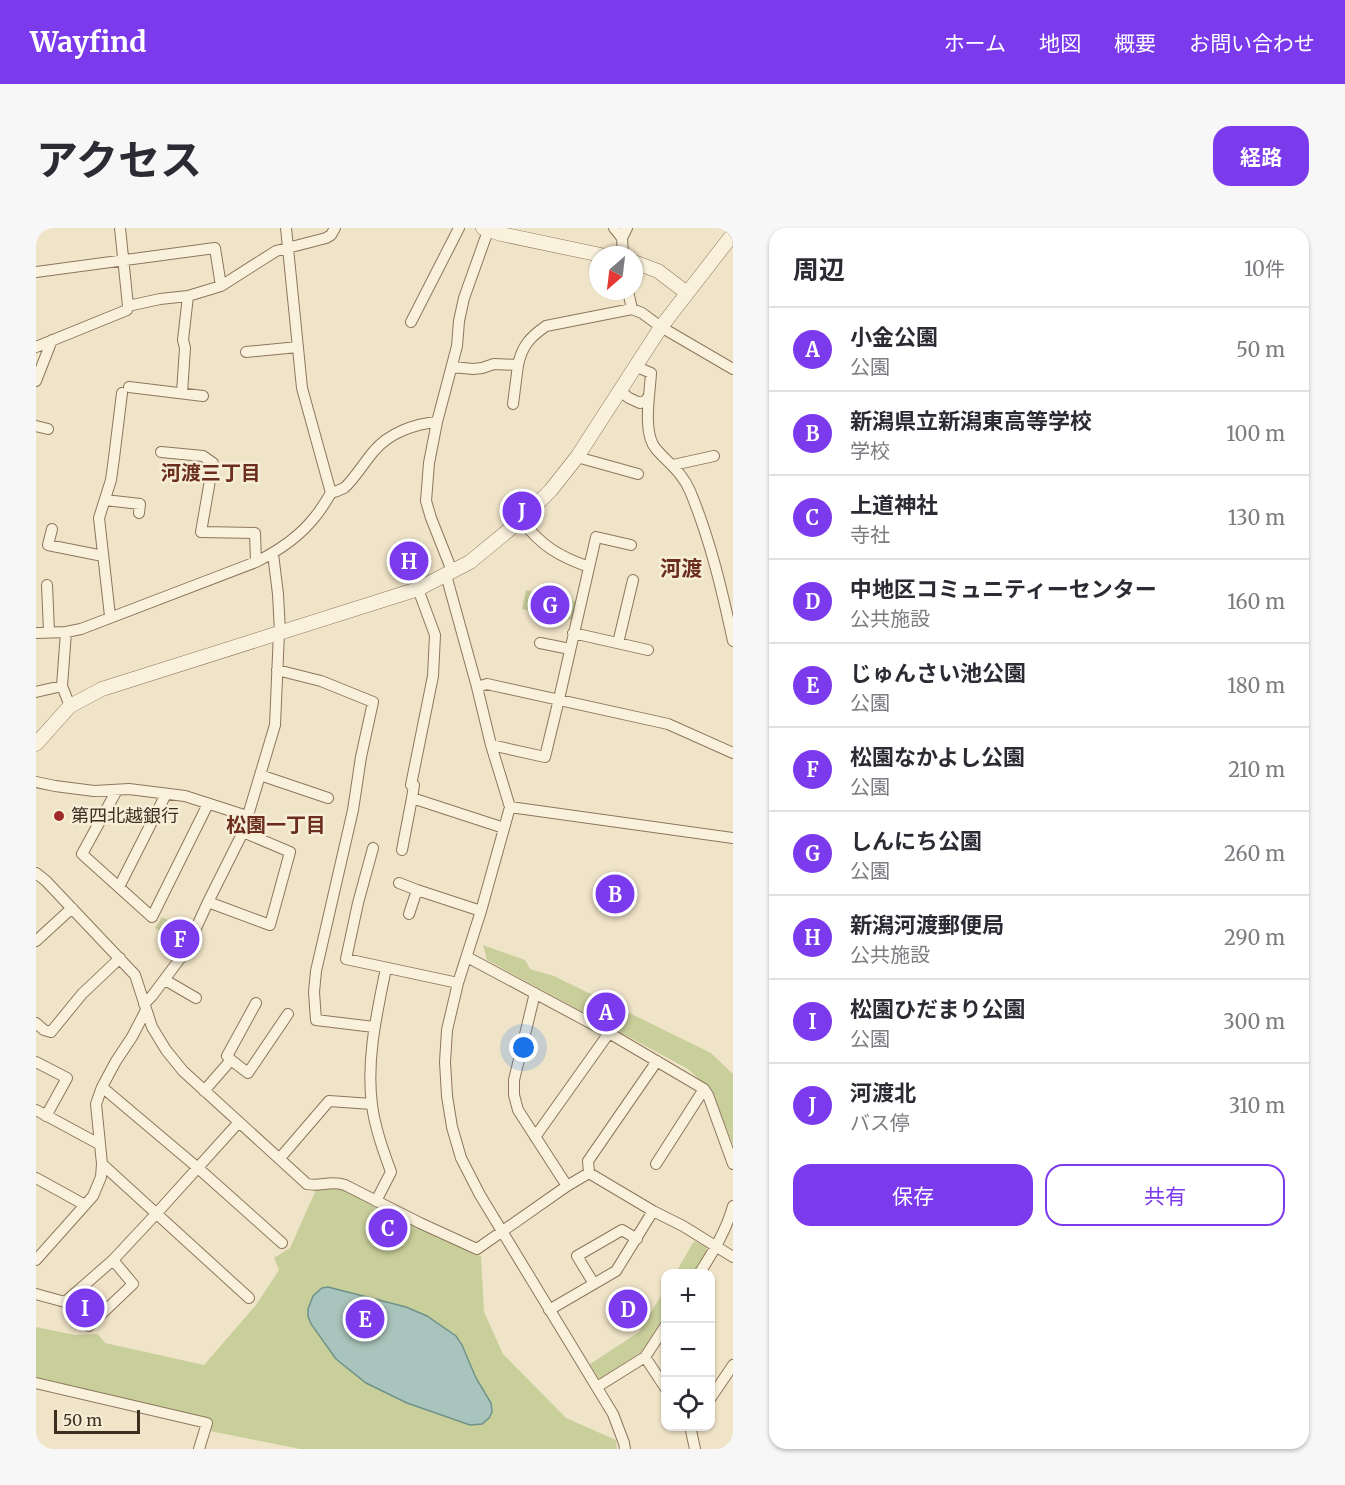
<!DOCTYPE html>
<html lang="ja">
<meta charset="utf-8">
<style>
body{margin:0;font-family:Merriweather,"Noto Sans JP",serif;background:#f7f7f7;color:#2b2b33}
.controls{position:absolute;right:18px;bottom:18px;display:grid;overflow:hidden;border-radius:12px;box-shadow:0 2px 4px #0004}
.controls button{width:54px;height:54px;display:grid;place-items:center;padding:0;border:0;border-bottom:2px solid #e1e1e2;background:#fff;color:#2b2b33;font:30px sans-serif}
.compass{position:absolute;left:553px;top:18px;width:54px;height:54px;border-radius:50%;background:#fff;box-shadow:0 2px 4px #0004;rotate:208deg}
.scale{position:absolute;left:18px;bottom:15px;width:86px;box-sizing:border-box;padding-left:6px;border:3px solid #3d2e20;border-top:0;font-size:16px;line-height:21px;white-space:nowrap;color:#3d2e20;-webkit-text-stroke:4px #f7eed8;paint-order:stroke}
.you{position:absolute;left:488px;top:820px;width:21px;height:21px;margin:-15px;border:4px solid #fff;border-radius:50%;background:#1a73e8;box-shadow:0 0 0 9px #1a73e833}
.badge{display:grid;place-items:center;width:39px;height:39px;border-radius:50%;background:#7c3aed;color:#fff;font-size:20px;font-weight:700}
.pin{position:absolute;translate:-50% -50%;border:3px solid #fff;box-shadow:0 2px 6px #0006}
.list{margin:0;padding:0;list-style:none}
h2{display:flex;justify-content:space-between;align-items:center;height:78px;margin:0;padding:0 24px;font-size:26px}
h2 small{font-size:20px;font-weight:400;color:#7c7c81}
.list li{display:grid;grid-template-columns:39px 1fr auto;gap:18px;align-items:center;box-sizing:border-box;height:84px;padding:0 24px;border-top:2px solid #e1e1e2}
.list b{display:block;font-size:22px;white-space:nowrap}
.list p{margin:0;font-size:20px;white-space:nowrap;color:#7c7c81}
.list em{font-size:20px;font-style:normal;color:#7c7c81}
.actions{display:flex;gap:12px;padding:18px 24px}
.actions a{flex:1;padding:14px 0;border:2px solid #7c3aed;border-radius:18px;text-align:center;font-size:21px;color:#7c3aed}
.actions .main{background:#7c3aed;color:#fff}
.icon{flex:none;width:33px;height:33px;fill:none;stroke:currentColor;stroke-width:2;stroke-linecap:round;stroke-linejoin:round}
.map{position:relative;flex:none;width:697px;height:1221px;overflow:hidden;border-radius:18px}
header{display:flex;align-items:center;gap:36px;box-sizing:border-box;height:84px;padding:0 30px;background:#7c3aed;color:#fff}
header strong{font-size:28px}
nav{display:flex;gap:33px;margin-inline-start:auto;font-size:21px}
.intro{display:flex;align-items:center;justify-content:space-between;box-sizing:border-box;height:144px;padding:0 36px}
h1{margin:0;font-size:42px}
.button{padding:15px 27px;border-radius:18px;background:#7c3aed;color:#fff;font-size:21px;font-weight:700}
main{display:flex;gap:36px;padding:0 36px}
aside{flex:1;background:#fff;border-radius:18px;box-shadow:0 2px 4px #0004}
.map>svg:first-child{display:block}
.green{fill:#c9cf9b}
.water{fill:#a9c4bc;stroke:#6f938a;stroke-width:1.5}
.lines{fill:none;stroke-linecap:round;stroke-linejoin:round}
.minor-casing{stroke:#8d765c;stroke-width:12}
.tertiary-casing{stroke:#8d765c;stroke-width:15}
.minor{stroke:#faf1dc;stroke-width:10}
.tertiary{stroke:#faf1dc;stroke-width:14}
.poi-dot{fill:#9e2a2b;stroke:#f7eed8;stroke-width:2}
.labels{text-anchor:middle;stroke-width:5;stroke-linejoin:round;paint-order:stroke}
.poi-label{font-size:18px;fill:#3d2e20;stroke:#f7eed8;text-anchor:start}
.neighbourhood-label{font-size:20px;font-weight:bold;fill:#6b2e1e;stroke:#f7eed8}
.quarter-label{font-size:21px;font-weight:bold;fill:#6b2e1e;stroke:#f7eed8}
</style>
<header>
<strong>Wayfind</strong>
<nav><a>ホーム</a><a>地図</a><a>概要</a><a>お問い合わせ</a></nav>
</header>
<div class="intro"><h1>アクセス</h1><a class="button">経路</a></div>
<main>
<div class="map">
<svg width="697" height="1221" viewBox="0 0 697 1221">
<rect width="100%" height="100%" fill="#f0e4c8"/>
<!-- green -->
<path class="green" d="M490,362L542,374L537,392L486,381Z
M126,689L157,705L149,724L119,700Z
M447,717L489,732L494,741L518,748L675,825L697,846V917L676,863L652,841L451,732Z
M295,959H307L340,980L445,1028L448,1084L467,1126L530,1190L580,1212L581,1221H264L174,1203L177,1192L0,1149V1099L39,1107L62,1106L69,1115L168,1137L220,1077L243,1042L238,1030L254,1020L280,962Z
M658,1013L670,1019L671,1025L657,1045L639,1046Z
M629,1061V1088L605,1124L563,1151L554,1136L603,1104Z"/>
<!-- water -->
<path class="water" d="M292,1059L370,1079L391,1088L420,1108L426,1117L440,1150L455,1175L456,1184L453,1190L446,1196L434,1197L371,1175L330,1155L300,1131L275,1096L272,1088V1081L277,1068L286,1060Z"/>
<g class="lines">
<defs>
<path id="minor" d="M84,0L92,78
M578,0L586,10
M587,27L586,10L591,0
M0,44L179,20L185,58
M592,63L596,81L606,85L625,99L697,141
M375,94L423,0
M0,119L91,82L92,78L124,71L152,68L185,58L240,23L290,10L295,7L299,0
M210,124L262,119
M599,138L615,145C614,166 606,205 620,221C633,236 646,244 654,263C674,311 686,362 697,413
M417,139L437,141L446,140L458,136L482,137C486,118 494,109 510,98L596,81
M0,153L16,112
M93,159L167,168
M584,163L593,170L604,175L609,173L613,168
M146,165L149,120L147,112L152,68
M477,176L482,137
M0,198L12,201
M125,224L167,228L177,235L165,304L219,305L220,334
M541,229L602,246
M637,237L678,228
M295,265C299,264 304,262 308,260C316,254 330,232 338,223C353,205 378,196 401,194
M69,272L104,276L103,285
M485,292C506,318 522,328 553,339
M16,301L12,317L67,328
M237,326L242,366L244,404
M416,343L395,290L390,273L393,235L401,194L421,118L423,93L428,70L453,0
M410,347L441,459L455,517L474,579L445,683L422,755L411,802L409,834L411,868L416,899L425,930L444,967L577,1186L588,1215L589,1221
M11,357L13,404
M382,361L399,407L397,448L375,557H378L376,570L468,600
M74,388L63,290L75,252L78,230L86,165
M30,404L26,458L34,478
M0,405L30,404L45,401L220,334C242,323 263,309 278,290C285,282 290,273 295,265L266,160L250,0
M537,405L612,422
M504,415L534,421
M582,415L597,352
M241,442L285,453L337,474L325,529L317,582L280,743L278,764L280,792L338,799
M441,459L451,456L632,496L697,525
M0,464L26,458
M455,517L509,529L523,471L560,309L595,317
M224,547L292,570
M0,554L19,558L58,563L93,561L149,568L211,588
M81,562L46,626L116,689L172,576
M474,579L697,610
M337,620L322,675L310,731L422,755
M366,622L376,570
M0,645L10,653L99,747L116,799L130,822L147,843L271,956C285,959 294,952 309,957L384,995L441,1021L531,958L553,945L617,983L647,998L697,1029
M363,655L381,662
M83,659L130,566
M172,674L234,697L254,624L207,604
M373,686L381,662L445,683
M0,713L36,680
M431,729L573,805L668,861L672,867L697,936
M129,752L160,770
M499,765L478,852V867L482,882L531,958
M108,776L116,768L149,724L172,674L207,604L239,497L243,404
M0,795L8,802L15,804L46,766L84,730
M195,832L212,845L252,786
M0,834L31,850L10,888
M66,859L162,940L246,1015
M168,863L195,832L191,828L220,775
M0,882L63,916
M499,909L573,805
M244,930L293,873L336,876
M66,936L213,1070
M620,936L668,861
M553,945L552,933L621,833
M0,950L49,977L0,1032
M340,973L355,944C347,922 339,900 336,877C330,831 341,785 350,740
M49,977L57,968L65,949L66,936L60,876L66,859L80,833L96,809L110,782
M663,1046C677,1024 690,1003 697,978
M558,1056L541,1028L586,1002L601,1011
M0,1066L29,1074L53,1098L97,1056L77,1032L120,986L203,894
M29,1074L77,1032
M513,1082L580,1043L617,983
M609,1129L630,1161
M0,1155L171,1195L163,1221
M561,1159L609,1129L630,1097
M674,1171L697,1137
M654,1198L659,1221"/>
<path id="tertiary" d="M447,0L465,6L565,27
M598,34L622,43L651,65
M0,516L34,478L66,461L382,361L434,334L485,292L515,262L541,229L625,99L697,6"/>
</defs>
<!-- minor casing -->
<use href="#minor" class="minor-casing"/>
<!-- tertiary casing -->
<use href="#tertiary" class="tertiary-casing"/>
<!-- minor -->
<use href="#minor" class="minor"/>
<!-- tertiary -->
<use href="#tertiary" class="tertiary"/>
</g>
<!-- markers -->
<circle class="poi-dot" cx="23" cy="588" r="6"/>
<g class="labels">
<!-- poi labels -->
<g class="poi-label">
<text x="35" y="594">第四北越銀行</text>
</g>
<!-- neighbourhood labels -->
<g class="neighbourhood-label">
<text x="175" y="252">河渡三丁目</text>
<text x="240" y="604">松園一丁目</text>
</g>
<!-- quarter labels -->
<g class="quarter-label">
<text x="645" y="348">河渡</text>
</g>
</g>
</svg>
<div class="controls">
<button>+</button>
<button>−</button>
<button><svg class="icon" aria-label="locate" viewBox="0 0 24 24"><circle cx="12" cy="12" r="6"/><path d="M12 2v4M12 18v4M2 12h4M18 12h4"/></svg></button>
</div>
<svg class="compass" viewBox="-18 -18 36 36"><path d="M0-13l5 13h-10z" fill="#e53935"/><path d="M0 13l5-13h-10z" fill="#7c7c81"/></svg>
<div class="scale">50 m</div>
<div class="you"></div>
<div class="pin badge" style="left:570px;top:784px">A</div>
<div class="pin badge" style="left:579px;top:666px">B</div>
<div class="pin badge" style="left:352px;top:1000px">C</div>
<div class="pin badge" style="left:592px;top:1081px">D</div>
<div class="pin badge" style="left:329px;top:1091px">E</div>
<div class="pin badge" style="left:144px;top:711px">F</div>
<div class="pin badge" style="left:514px;top:377px">G</div>
<div class="pin badge" style="left:373px;top:333px">H</div>
<div class="pin badge" style="left:49px;top:1080px">I</div>
<div class="pin badge" style="left:486px;top:283px">J</div>
</div>
<aside>
<h2>周辺<small>10件</small></h2>
<ul class="list">
<li><span class="badge">A</span><div><b>小金公園</b><p>公園</p></div><em>50 m</em></li>
<li><span class="badge">B</span><div><b>新潟県立新潟東高等学校</b><p>学校</p></div><em>100 m</em></li>
<li><span class="badge">C</span><div><b>上道神社</b><p>寺社</p></div><em>130 m</em></li>
<li><span class="badge">D</span><div><b>中地区コミュニティーセンター</b><p>公共施設</p></div><em>160 m</em></li>
<li><span class="badge">E</span><div><b>じゅんさい池公園</b><p>公園</p></div><em>180 m</em></li>
<li><span class="badge">F</span><div><b>松園なかよし公園</b><p>公園</p></div><em>210 m</em></li>
<li><span class="badge">G</span><div><b>しんにち公園</b><p>公園</p></div><em>260 m</em></li>
<li><span class="badge">H</span><div><b>新潟河渡郵便局</b><p>公共施設</p></div><em>290 m</em></li>
<li><span class="badge">I</span><div><b>松園ひだまり公園</b><p>公園</p></div><em>300 m</em></li>
<li><span class="badge">J</span><div><b>河渡北</b><p>バス停</p></div><em>310 m</em></li>
</ul>
<div class="actions"><a class="main">保存</a><a>共有</a></div>
</aside>
</main>
